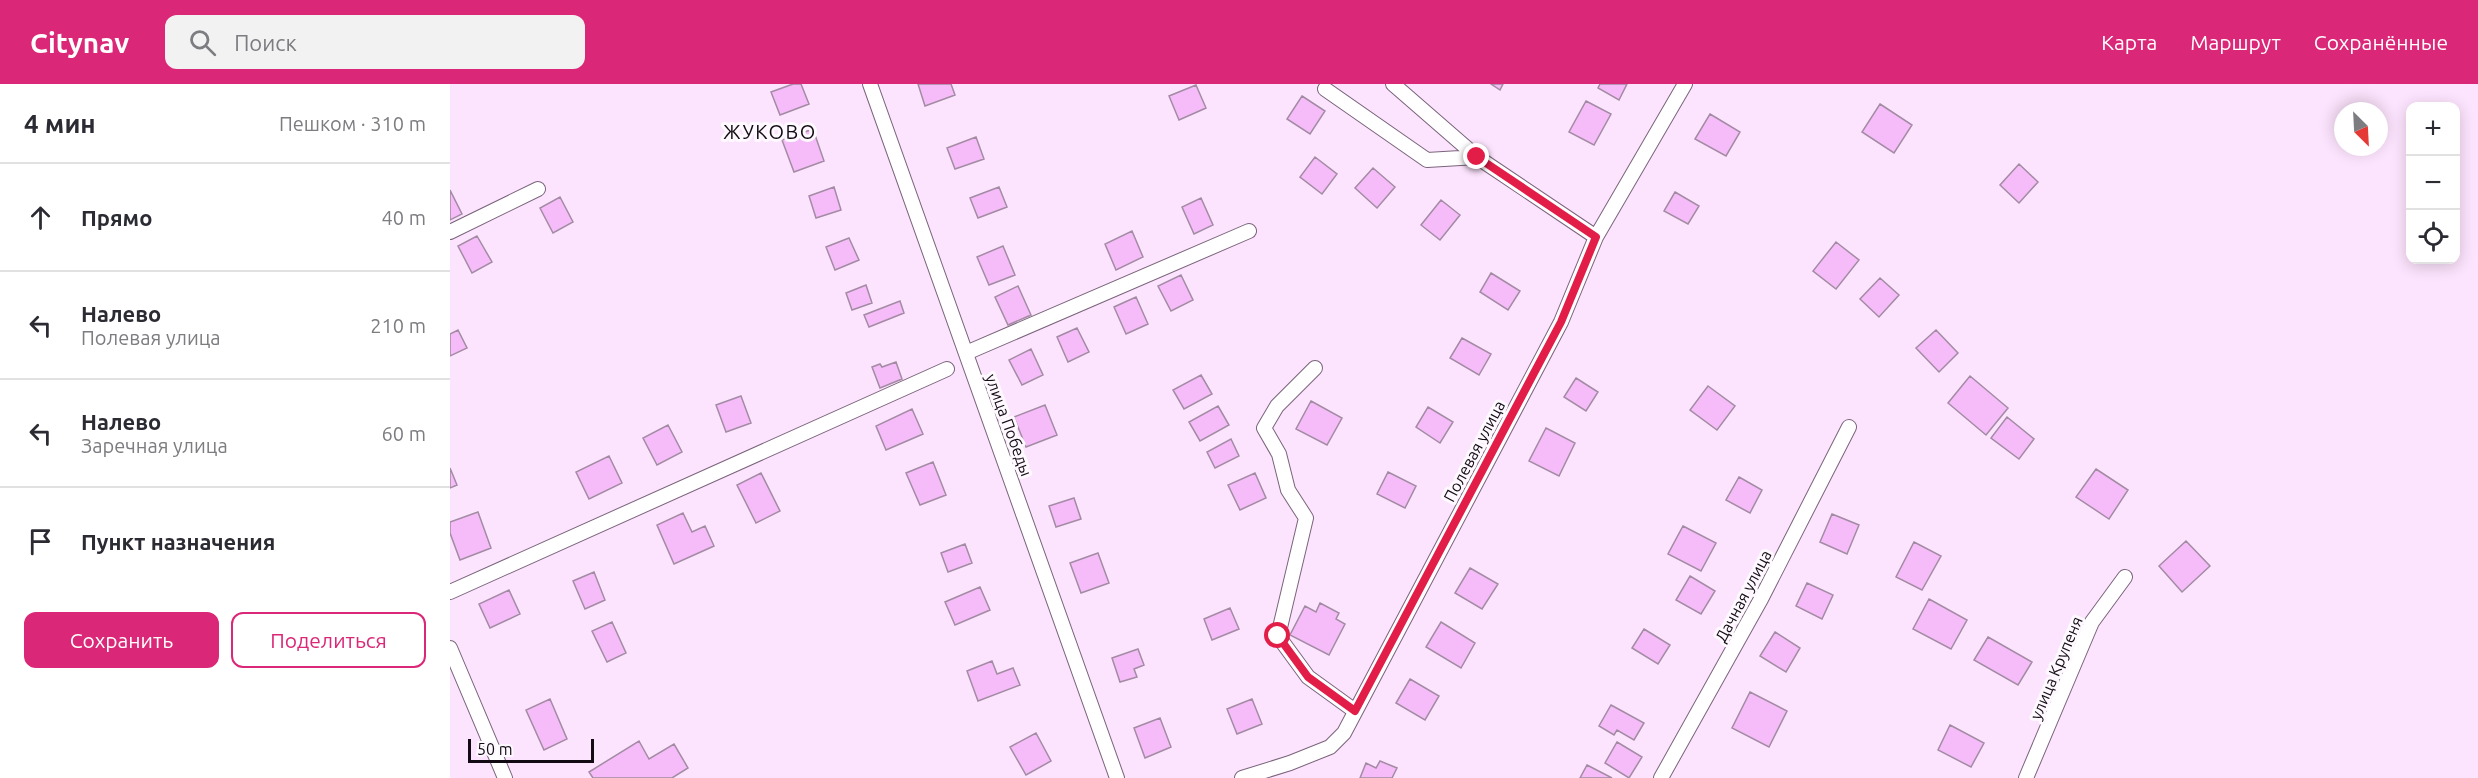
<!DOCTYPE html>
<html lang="ru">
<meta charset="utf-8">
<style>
body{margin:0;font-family:Ubuntu,sans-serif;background:#f2f2f3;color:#2b2b33}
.controls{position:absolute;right:18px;top:18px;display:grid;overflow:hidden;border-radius:12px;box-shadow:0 3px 15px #0003}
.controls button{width:54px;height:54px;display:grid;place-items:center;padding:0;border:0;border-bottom:2px solid #e1e1e2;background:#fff;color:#2b2b33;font:30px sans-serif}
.compass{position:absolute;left:1884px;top:18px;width:54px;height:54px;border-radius:50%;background:#fff;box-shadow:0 3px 15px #0003;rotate:156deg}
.scale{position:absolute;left:18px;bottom:15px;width:126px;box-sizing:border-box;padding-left:6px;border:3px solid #130b14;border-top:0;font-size:16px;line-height:21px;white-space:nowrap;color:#130b14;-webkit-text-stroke:4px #fef9fe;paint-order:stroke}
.stop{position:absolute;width:18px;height:18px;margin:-14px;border:4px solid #e11d48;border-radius:50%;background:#fff}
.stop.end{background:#e11d48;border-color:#fff;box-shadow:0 2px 6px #0008}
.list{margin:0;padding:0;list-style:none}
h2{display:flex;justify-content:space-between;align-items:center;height:78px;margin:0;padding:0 24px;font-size:26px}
h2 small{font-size:20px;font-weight:400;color:#7c7c81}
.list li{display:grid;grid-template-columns:39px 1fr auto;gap:18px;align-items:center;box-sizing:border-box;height:108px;padding:0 24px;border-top:2px solid #e1e1e2}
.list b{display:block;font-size:22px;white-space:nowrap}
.list p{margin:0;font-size:20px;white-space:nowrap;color:#7c7c81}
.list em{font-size:20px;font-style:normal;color:#7c7c81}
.actions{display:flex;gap:12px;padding:18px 24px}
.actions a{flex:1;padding:14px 0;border:2px solid #db2777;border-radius:12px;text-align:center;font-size:21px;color:#db2777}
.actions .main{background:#db2777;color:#fff}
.icon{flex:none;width:33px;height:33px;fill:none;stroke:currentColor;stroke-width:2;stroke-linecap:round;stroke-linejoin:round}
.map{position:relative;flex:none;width:2028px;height:694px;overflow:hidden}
header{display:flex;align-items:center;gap:36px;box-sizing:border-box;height:84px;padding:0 30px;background:#db2777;color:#fff}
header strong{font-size:28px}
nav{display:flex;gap:33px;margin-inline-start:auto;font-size:21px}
.search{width:420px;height:54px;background:#f2f2f3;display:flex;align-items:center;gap:15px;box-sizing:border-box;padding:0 21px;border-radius:12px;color:#7c7c81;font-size:22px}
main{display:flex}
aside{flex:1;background:#fff}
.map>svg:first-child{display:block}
.building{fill:#f6bcf9;stroke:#a28ba3;stroke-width:1.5}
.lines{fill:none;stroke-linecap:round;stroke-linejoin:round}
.street-casing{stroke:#7a647b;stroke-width:16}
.street{stroke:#fff;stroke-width:14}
.route{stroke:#e11d48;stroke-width:8}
.labels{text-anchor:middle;stroke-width:6;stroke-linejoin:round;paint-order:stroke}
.street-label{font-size:16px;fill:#130b14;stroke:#fef9fe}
.quarter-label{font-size:20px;letter-spacing:1.5px;fill:#130b14;stroke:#fef9fe}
</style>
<header>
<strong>Citynav</strong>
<div class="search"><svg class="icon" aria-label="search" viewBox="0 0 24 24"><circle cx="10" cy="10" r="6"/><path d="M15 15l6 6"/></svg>Поиск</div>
<nav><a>Карта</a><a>Маршрут</a><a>Сохранённые</a></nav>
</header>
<main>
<aside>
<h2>4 мин<small>Пешком · 310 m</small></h2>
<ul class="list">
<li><svg class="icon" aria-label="ahead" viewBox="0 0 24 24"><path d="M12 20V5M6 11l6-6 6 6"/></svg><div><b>Прямо</b></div><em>40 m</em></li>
<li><svg class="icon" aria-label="left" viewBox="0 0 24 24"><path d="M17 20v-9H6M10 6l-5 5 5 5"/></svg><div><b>Налево</b><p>Полевая улица</p></div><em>210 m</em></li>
<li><svg class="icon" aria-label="left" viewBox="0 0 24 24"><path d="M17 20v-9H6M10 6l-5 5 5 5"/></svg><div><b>Налево</b><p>Заречная улица</p></div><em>60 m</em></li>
<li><svg class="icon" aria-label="arrive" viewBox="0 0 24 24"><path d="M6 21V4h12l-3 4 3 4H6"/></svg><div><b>Пункт назначения</b></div></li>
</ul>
<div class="actions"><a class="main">Сохранить</a><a>Поделиться</a></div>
</aside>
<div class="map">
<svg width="2028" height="694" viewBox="0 0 2028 694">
<rect width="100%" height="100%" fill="#fde4fe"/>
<!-- building -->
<path class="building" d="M343,0H351L359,20L330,31L321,8Z
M468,0H501L505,11L475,22Z
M1041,0H1053L1050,6Z
M1150,0H1177L1169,16L1148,4Z
M746,1L756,24L729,36L719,12Z
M852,12L875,27L860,50L837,35Z
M1136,17L1161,30L1144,61L1119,48Z
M1430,20L1462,41L1444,69L1412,48Z
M1260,30L1290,48L1276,72L1245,55Z
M363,45L374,77L344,88L332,56Z
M526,53L534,75L505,85L497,64Z
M865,73L887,90L872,110L850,93Z
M1569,80L1588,98L1569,119L1550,101Z
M923,84L945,103L927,124L905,104Z
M384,103L391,126L366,134L359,112Z
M549,103L557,123L528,134L520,114Z
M0,106L12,130L0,136Z
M1225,108L1249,122L1238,140L1214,127Z
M110,113L123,138L103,149L90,124Z
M751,114L763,141L744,150L732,123Z
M991,116L1010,131L990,156L971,141Z
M682,147L693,173L666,186L655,160Z
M27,152L42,178L22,189L8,162Z
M399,154L409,176L385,186L376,163Z
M1386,158L1409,176L1386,205L1363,187Z
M553,162L565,191L539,201L527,173Z
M1041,189L1070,207L1058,226L1030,208Z
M731,191L743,216L721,227L708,202Z
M1430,194L1449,211L1429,233L1410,215Z
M416,201L422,219L402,226L396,209Z
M568,202L581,231L558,241L545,213Z
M686,213L698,240L676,250L664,223Z
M450,217L454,229L419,243L414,231Z
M627,244L639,268L618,278L607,253Z
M8,246L17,264L0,272V250Z
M1486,246L1508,269L1489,288L1466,264Z
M1012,254L1041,270L1029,291L1000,274Z
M581,265L593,291L572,301L559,276Z
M446,278L452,295L430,304L422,283L430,280L432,283Z
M751,291L762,310L734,325L723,306Z
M1520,292L1558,324L1536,351L1498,319Z
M1126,294L1148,308L1136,327L1114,313Z
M1258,302L1285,322L1267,346L1240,326Z
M291,312L301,339L276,348L266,321Z
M861,317L892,334L877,361L846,345Z
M595,321L607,351L576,363L564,333Z
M768,322L779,341L750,357L739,338Z
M978,323L1003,338L990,359L966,343Z
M462,325L473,350L436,366L426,342Z
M1557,333L1584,355L1569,375L1541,354Z
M218,341L232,368L207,381L193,354Z
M1096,344L1125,359L1109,392L1079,377Z
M781,355L789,372L765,384L757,368Z
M159,372L172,399L139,415L126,388Z
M483,378L496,411L470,421L456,389Z
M0,384L7,401L0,404Z
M1646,385L1678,406L1659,435L1626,413Z
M938,388L966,402L955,424L927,410Z
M311,389L330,427L306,439L287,401Z
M805,389L816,414L790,426L778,401Z
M1289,393L1312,406L1300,429L1276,416Z
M624,414L631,435L606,443L599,422Z
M28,428L41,464L10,476L0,449V438Z
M233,429L242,448L255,442L264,462L224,480L207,441Z
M1382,430L1409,441L1397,470L1370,458Z
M1233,442L1266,459L1251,487L1218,470Z
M1736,457L1760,482L1732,508L1709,482Z
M1464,458L1491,472L1472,506L1446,493Z
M515,460L522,479L498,488L491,469Z
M648,469L659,499L631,509L620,479Z
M1020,484L1048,500L1032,525L1005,509Z
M144,488L155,516L135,525L123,497Z
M1240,492L1265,507L1251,530L1226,516Z
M1357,499L1383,511L1372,535L1346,522Z
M530,503L540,526L505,541L495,518Z
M59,506L70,530L40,544L29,520Z
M1479,515L1517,536L1501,565L1463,545Z
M870,519L889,529L886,535L895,540L879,571L840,551L855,522L866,528Z
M780,524L789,545L762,556L754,535Z
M162,538L176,569L157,578L142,547Z
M991,538L1025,559L1011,584L976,563Z
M1194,545L1220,561L1208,580L1182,564Z
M1325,548L1350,564L1336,588L1310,572Z
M1538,553L1582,578L1568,601L1524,576Z
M688,565L694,581L684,585L687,593L670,598L662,574Z
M542,577L547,590L563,584L570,601L528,617L517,587Z
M960,595L989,612L975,636L946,619Z
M1300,608L1337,627L1319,663L1282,644Z
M100,615L117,655L94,666L76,626Z
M802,615L812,640L787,650L777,625Z
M1161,621L1194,639L1184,656L1167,646L1164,651L1149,642Z
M710,634L721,663L695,674L684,644Z
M1500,641L1534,659L1521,683L1488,666Z
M586,649L601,677L576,691L560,663Z
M189,657L199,675L224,660L238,684L222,694H143L139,688Z
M1167,658L1192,673L1179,694L1155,679Z
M930,677L947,684L942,694H910L916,679L926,684Z
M1137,681L1162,694H1130Z"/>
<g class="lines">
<defs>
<path id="street" d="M420,0L667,694
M943,0L1027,73L1146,153
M875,5L977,76L1027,73
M0,148L88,105
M516,269L799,147
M865,284L827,322L814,344L829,370L838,406L856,434L828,552L858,593L905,627
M0,508L497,285
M0,564L55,694
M792,694L840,679L880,663L894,649L1111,238L1146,153L1235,0
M1211,694L1311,515L1399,343
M1576,694L1642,538L1675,493"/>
</defs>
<!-- street casing -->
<use href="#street" class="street-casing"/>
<!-- street -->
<use href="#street" class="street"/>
</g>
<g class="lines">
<!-- route -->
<path class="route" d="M828,552L858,593L905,627L1111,238L1146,153L1027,73"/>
</g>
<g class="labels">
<!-- street labels -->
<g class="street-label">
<text transform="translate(559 341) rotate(70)" y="6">улица Победы</text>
<text transform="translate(1024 367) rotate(-62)" y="6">Полевая улица</text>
<text transform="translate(1293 512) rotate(-62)" y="6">Дачная улица</text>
<text transform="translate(1606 584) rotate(-67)" y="6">улица Крупеня</text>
</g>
<!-- quarter labels -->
<g class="quarter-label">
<text x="320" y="55">ЖУКОВО</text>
</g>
</g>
</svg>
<div class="controls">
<button>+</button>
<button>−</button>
<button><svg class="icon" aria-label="locate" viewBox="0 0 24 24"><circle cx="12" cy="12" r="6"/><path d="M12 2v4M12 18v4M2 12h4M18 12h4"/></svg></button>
</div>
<svg class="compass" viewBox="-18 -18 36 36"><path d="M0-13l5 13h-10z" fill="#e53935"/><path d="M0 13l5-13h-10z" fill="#7c7c81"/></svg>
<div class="scale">50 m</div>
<div class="stop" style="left:828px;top:552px"></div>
<div class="stop end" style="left:1027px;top:73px"></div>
</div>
</main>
